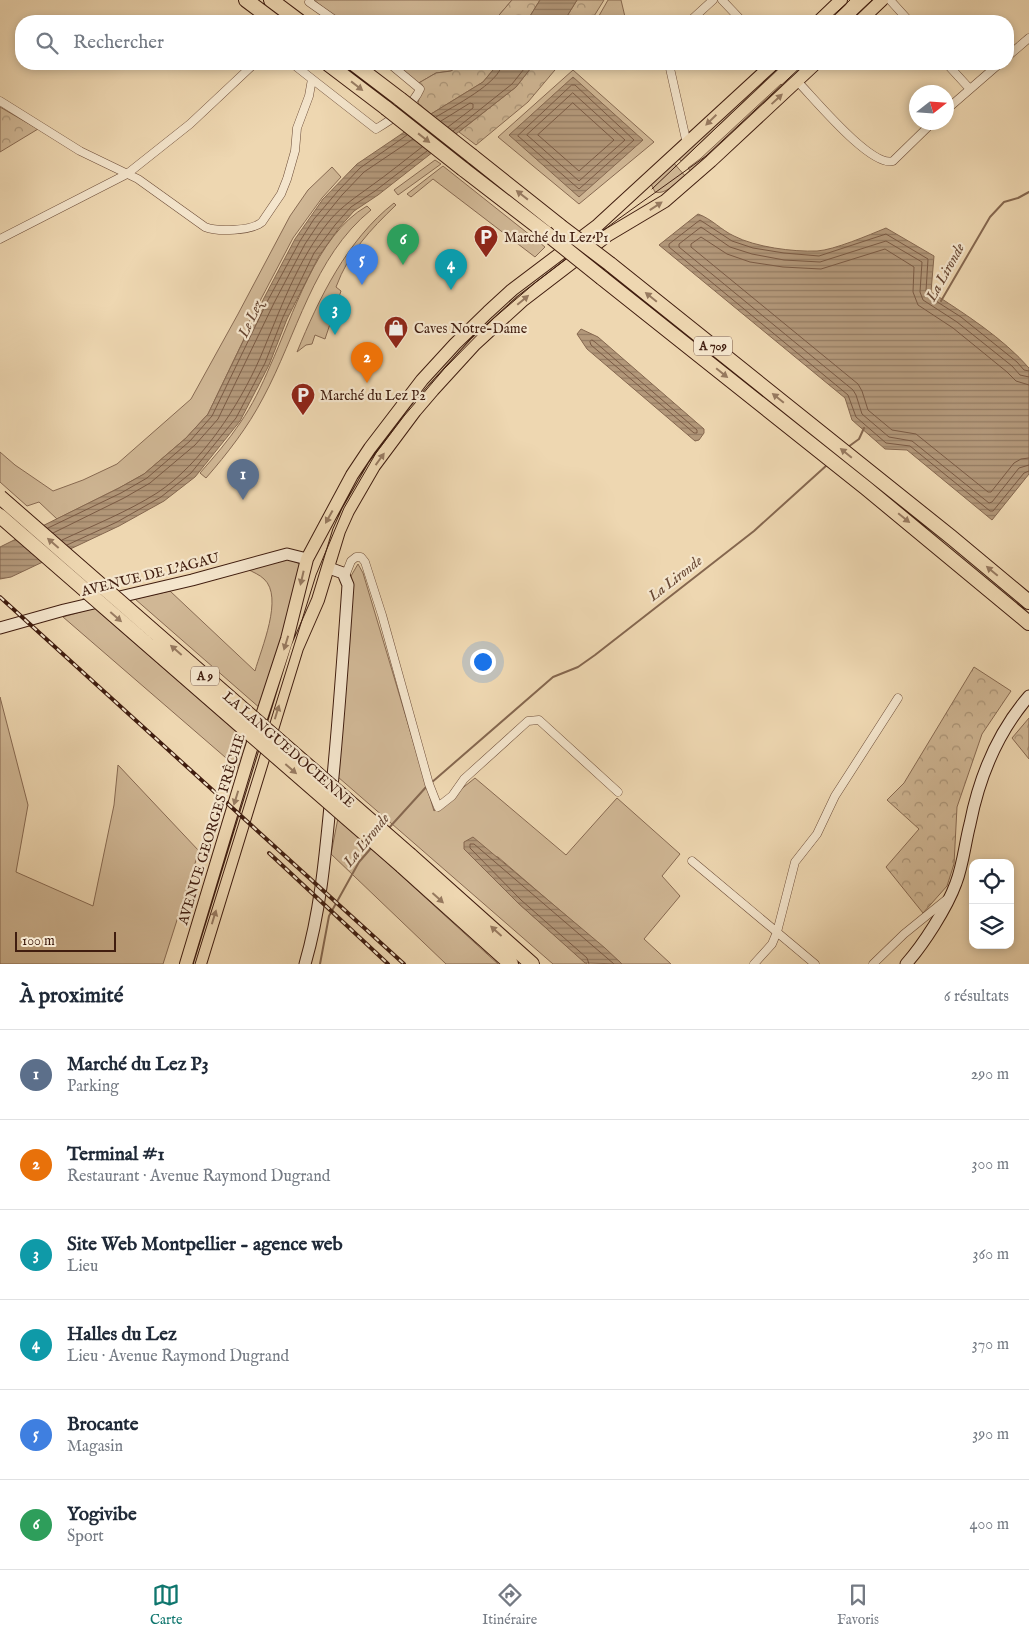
<!DOCTYPE html>
<html lang="fr">
<meta charset="utf-8">
<style>
body{margin:0;font-family:"IM FELL English",serif;background:#f2f2f3;color:#1f2937}
.controls{position:absolute;right:15px;bottom:15px;display:grid;overflow:hidden;border-radius:10px;box-shadow:0 2px 8px #0003}
.controls button{width:45px;height:45px;display:grid;place-items:center;padding:0;border:0;border-bottom:1px solid #e0e1e3;background:#fff;color:#1f2937;font:25px sans-serif}
.compass{position:absolute;left:909px;top:85px;width:45px;height:45px;border-radius:50%;background:#fff;box-shadow:0 2px 8px #0003;rotate:73deg}
.scale{position:absolute;left:15px;bottom:12px;width:101px;box-sizing:border-box;padding-left:5px;border:2px solid #401d0f;border-top:0;font-size:14px;line-height:18px;white-space:nowrap;color:#401d0f;-webkit-text-stroke:4px #f4e5cc;paint-order:stroke}
.you{position:absolute;left:482px;top:661px;width:18px;height:18px;margin:-12px;border:4px solid #fff;border-radius:50%;background:#1a73e8;box-shadow:0 0 0 8px #1a73e833}
.badge{display:grid;place-items:center;width:32px;height:32px;border-radius:50%;background:#0f766e;color:#fff;font-size:16px;font-weight:700}
.pin{position:absolute;translate:-50% -41px;filter:drop-shadow(0 1px 2px #0008)}
.pin::after{content:'';position:absolute;top:26px;width:18px;height:15px;background:inherit;clip-path:polygon(0 0,100% 0,50% 100%)}
.list{margin:0;padding:0;list-style:none}
h2{display:flex;justify-content:space-between;align-items:center;height:65px;margin:0;padding:0 20px;font-size:21px}
h2 small{font-size:16px;font-weight:400;color:#747a83}
.list li{display:grid;grid-template-columns:32px 1fr auto;gap:15px;align-items:center;box-sizing:border-box;height:90px;padding:0 20px;border-top:1px solid #e0e1e3}
.list b{display:block;font-size:19px;white-space:nowrap}
.list p{margin:0;font-size:16px;white-space:nowrap;color:#747a83}
.list em{font-size:16px;font-style:normal;color:#747a83}
.icon{flex:none;width:28px;height:28px;fill:none;stroke:currentColor;stroke-width:2;stroke-linecap:round;stroke-linejoin:round}
.map{position:relative;flex:none;width:1029px;height:964px;overflow:hidden}
.search{position:absolute;background:#fff;box-shadow:0 2px 8px #0003;left:15px;right:15px;top:15px;height:55px;display:flex;align-items:center;gap:12px;box-sizing:border-box;padding:0 18px;border-radius:20px;color:#747a83;font-size:19px}
.sheet{height:605px;background:#fff}
nav{display:flex;justify-content:space-around;align-items:center;box-sizing:border-box;height:70px;border-top:1px solid #e0e1e3;background:#fff;font-size:14px;color:#747a83}
nav a{display:grid;justify-items:center;gap:2px}
nav .on{color:#0f766e}
.map>svg:first-child{display:block}
.grass{fill:#d0b795;stroke:#886a52}
.forest{fill:url(#forest-crowns);stroke:#886a52}
.water{fill:url(#water-rules);stroke:#85674f}
.lines{fill:none;stroke-linecap:round;stroke-linejoin:round}
.shore{stroke:#7a5a44;stroke-width:1}
.stream{stroke:#85674f;stroke-width:2}
.street-casing{stroke:#6c4c38;stroke-width:9}
.secondary-casing{stroke:#401d0f;stroke-width:13}
.primary-casing{stroke:#401d0f;stroke-width:14}
.highway-casing{stroke:#401d0f;stroke-width:16}
.street{stroke:#f4e5cc;stroke-width:8}
.secondary{stroke:#f4e5cc;stroke-width:11}
.primary{stroke:#eed7b1;stroke-width:12}
.highway{stroke:#eed7b1;stroke-width:14}
.tram{stroke:#401d0f;stroke-width:1}
.rail-casing{stroke:#401d0f;stroke-width:4}
.rail{stroke:#f4e5cc;stroke-width:2;stroke-dasharray:5.5;stroke-linecap:butt}
.highway-bridge-casing{stroke:#401d0f;stroke-width:16;stroke-linecap:butt}
.highway-bridge{stroke:#eed7b1;stroke-width:14}
.oneway{fill:#977a60}
.labels{text-anchor:middle;stroke-width:4.5;stroke-linejoin:round;paint-order:stroke}
.shield{fill:#f4e5cc;stroke:#765948;stroke-width:1}
.shield-label{font-size:12px;font-weight:bold;fill:#401d0f}
.poi-label{font-size:14px;fill:#401d0f;stroke:#f4e5cc;text-anchor:start}
.street-label{font-size:14px;fill:#401d0f;stroke:#f4e5cc}
.water-label{font-size:15px;font-style:italic;fill:#684834;stroke:#f4e5cc}
</style>
<div class="map">
<svg width="1029" height="964" viewBox="0 0 1029 964">
<defs>
<pattern id="forest-crowns" width="20" height="18" patternUnits="userSpaceOnUse" patternTransform="scale(1.25)"><rect width="20" height="18" fill="#d0b795"/><path d="M2 6a3 3 0 1 1 6 0M12 15a3 3 0 1 1 6 0" fill="none" stroke="#aa9478"/></pattern>
<pattern id="water-rules" width="6" height="5" patternUnits="userSpaceOnUse" patternTransform="scale(1.25)"><rect width="6" height="5" fill="#b3987a"/><path d="M0 2.5h6" fill="none" stroke="#937b62"/></pattern>
</defs>
<rect width="100%" height="100%" fill="#eed7b1"/>
<filter id="stains"><feTurbulence type="fractalNoise" baseFrequency=".004" numOctaves="4"/><feColorMatrix values="0 0 0 0 .2 0 0 0 0 .09 0 0 0 0 .02 0 0 0 .5 -.17"/></filter>
<radialGradient id="worn" r=".72"><stop offset=".6" stop-color="#630" stop-opacity="0"/><stop offset="1" stop-color="#630" stop-opacity=".3"/></radialGradient>
<!-- grass -->
<path class="grass" d="M314,0H512L494,21H340Z
M608,0H621L626,21H596Z
M393,64H462L451,71L436,73L417,84Z
M777,64H784L681,161L677,156Z
M573,70L654,142L579,204L498,137Z
M781,84L784,87L692,173L688,168L700,159Z
M435,160L441,164L398,195L394,190Z
M672,161L686,177C676,182 666,195 655,192L651,184Z
M443,166L545,247L535,257L433,179L411,197L407,194Z
M332,167L341,177L322,198L293,238L250,320L243,341L208,414L186,438L144,474L119,488L57,519L39,502L27,506L0,482V452L15,465L53,491L83,480L117,464L191,399L238,314L290,216L308,190Z
M394,203L396,205C370,230 349,252 336,287L341,291L325,339L315,335L312,344L306,345L297,352C319,298 347,240 394,203Z
M367,206L371,210C313,257 297,335 263,398C248,427 227,454 206,478L200,473C214,457 228,441 240,423C252,406 262,385 270,366C293,316 316,235 367,206Z
M287,559L303,565L261,709L135,599L170,591L255,671C261,649 284,597 264,579C260,575 253,572 247,569Z
M358,564L363,573L434,811L475,778L566,855L617,798L680,854L662,876L680,896L644,939L671,964H622L498,857L464,849L518,903L587,964H553L338,777L351,576Z
M94,608L250,744L240,770L63,617Z
M0,697L28,805L16,872L93,906L114,805L118,765L199,851L163,964H0Z
M338,818L498,964H446L331,854Z"/>
<!-- forest -->
<path class="forest" d="M512,0H540L527,21H494Z
M577,0H604L591,21H564Z
M462,64H498L483,82L431,114L418,103L421,91L417,84L436,73L451,71Z
M534,64H560L528,102L476,145L459,132L516,87Z
M0,107L38,129L0,152Z
M974,667L1011,691L982,734L957,807L954,864L947,886L923,913L886,867L919,829L887,800L904,783Z
M1029,718V759L1012,738Z"/>
<!-- water -->
<path class="water" d="M540,0H577L564,21H527Z
M498,64H534L516,87L378,195L354,211L339,228L319,256L287,319L269,365L240,421L195,477L164,501L119,526L11,577L0,579V547L119,488L144,474L186,438L208,414L264,298L295,239L323,199L357,164L431,114L483,82Z
M573,77L643,140L579,197L509,135Z
M698,214C712,219 721,230 734,236C755,247 793,252 817,251C834,250 869,235 886,228L934,256L931,292C964,313 1004,339 1029,368V474L992,520L907,450L885,449L852,420L845,398L659,245Z
M581,329L598,337L704,429V433L699,440L695,441L587,349L577,334Z
M473,837L605,948L622,964L585,963L518,903L464,849V842Z"/>
<g class="lines">
<!-- shore -->
<path class="shore" d="M572,85H575L634,140L579,189L518,136Z
M573,93L625,140L579,181L527,135Z
M573,103L614,140L579,171L538,135Z
M436,117C452,107 500,83 502,64
M441,121L470,103L473,104V108L448,127
M453,131L512,84L528,64
M592,340L595,342L697,430V433H694L591,345L590,342Z
M1029,371L1024,370L1017,362L961,317L928,296L926,291L928,259L886,234L819,256L784,253L753,248L732,241L700,220L669,244V247L848,395L856,417L886,443L910,446L990,511H993L1024,473L1029,471
M1029,377L1020,375L1012,366L957,322L923,300L920,292L922,262L886,241L820,262L784,260L752,254L730,247L701,227L679,244V247L853,390L856,395L862,414L889,437L912,441L989,503L992,502L1019,468L1029,465
M1029,385L1016,381L1007,372L953,328L918,305L913,292L914,267L885,249L821,269L783,267L750,262L727,254L701,237L691,244V247L858,384L862,391L868,410L892,430L916,434L988,492H991L1014,463L1021,459L1029,458
M48,528L121,493L147,478L190,441L212,416L268,300L300,241L314,219L338,191L360,168L407,135
M53,533L124,498L150,483L195,445L218,419L274,303L305,244L319,223L342,195L364,172L413,139
M62,540C94,525 127,512 157,493C201,464 239,406 260,358C280,311 297,260 330,220C342,206 356,197 371,186C388,174 405,160 422,147
M67,545L117,522L161,497L191,473L236,418L265,363L283,317L314,253L335,225L351,207L375,191L427,151
M589,964L587,958L521,900L470,848V844H474L614,964"/>
<!-- stream -->
<path class="stream" d="M941,301L990,217L1004,202L1018,198L1029,192
M848,447L859,439L864,428
M431,783L553,677L578,667L595,655L754,531L827,465
M388,829L427,786
M320,964L329,916L359,862L372,847"/>
<defs>
<path id="street" d="M310,0L309,2L336,21
M722,0L742,21
M890,0L909,21
M690,21L713,0
M1008,56L1029,38
M293,64L312,79
M669,64L687,144
M947,64L969,88
M797,81C813,97 871,168 893,161L933,122
M0,101L80,151L138,179L205,227C217,232 252,231 262,222L281,194L287,179L295,151L297,128L309,96L312,79L376,129C391,120 413,106 420,89L390,64
M946,110L999,64
M0,239L127,174L190,124L254,64
M345,576L351,561L356,557H361L365,562L382,615L429,784L438,807L452,796L464,779L528,721L539,720L618,792
M692,861L815,964
M754,964L772,944L777,932L795,862L817,834L835,796L898,698
M873,964L904,934L947,899"/>
<path id="secondary" d="M0,628L64,610L192,580L287,554L307,559
M305,964C320,913 325,858 330,806C338,732 343,658 348,585L343,573L329,568
M906,964C923,945 947,908 956,883C963,865 965,843 970,824C979,778 998,732 1029,696"/>
<path id="primary" d="M819,21L841,0
M860,21L882,0
M186,964L250,752L287,639L307,559L352,475L370,448L422,380L455,344L488,312L512,290L598,225L773,64
M200,964L297,648L318,600L339,531L348,511L374,466L415,411L433,390L475,344L522,301L608,235L665,201L711,161L815,64"/>
<path id="highway" d="M246,0L274,21
M271,0L299,21
M328,64L386,108
M354,64L400,99
M472,156L560,226
M463,169L546,233
M610,264L951,537L1029,602
M602,278L866,488L1029,623
M410,855L532,964
M402,866L511,964"/>
</defs>
<!-- street casing -->
<use href="#street" class="street-casing"/>
<!-- secondary casing -->
<use href="#secondary" class="secondary-casing"/>
<!-- primary casing -->
<use href="#primary" class="primary-casing"/>
<!-- highway casing -->
<use href="#highway" class="highway-casing"/>
<!-- street -->
<use href="#street" class="street"/>
<!-- secondary -->
<use href="#secondary" class="secondary"/>
<!-- primary -->
<use href="#primary" class="primary"/>
<!-- highway -->
<use href="#highway" class="highway"/>
<!-- tram -->
<path class="tram" d="M827,21L850,0
M850,21L872,0
M652,189L783,64
M195,964L316,575L344,508L376,453L404,416L444,369L494,318L536,282L617,220L706,156L804,64"/>
<defs>
<path id="rail" d="M0,597L404,964
M269,853L388,964"/>
</defs>
<!-- rail casing -->
<use href="#rail" class="rail-casing"/>
<!-- rail -->
<use href="#rail" class="rail"/>
<defs>
<path id="highway-bridge" d="M400,99L472,156
M386,108L463,169
M560,226L610,264
M546,233L602,278
M0,497L410,855
M0,516L402,866"/>
</defs>
<!-- highway-bridge casing -->
<use href="#highway-bridge" class="highway-bridge-casing"/>
<!-- highway-bridge -->
<use href="#highway-bridge" class="highway-bridge"/>
</g>
<!-- one-way arrows -->
<defs><path id="oneway-solid" d="M-6-.8H1V-3.2L6.5 0L1 3.2V.8H-6Z" transform="scale(1.25)"/></defs>
<g class="oneway">
<use href="#oneway-solid" transform="translate(357 86) rotate(38)"/>
<use href="#oneway-solid" transform="translate(777 99) rotate(-43)"/>
<use href="#oneway-solid" transform="translate(711 120) rotate(136)"/>
<use href="#oneway-solid" transform="translate(424 138) rotate(38)"/>
<use href="#oneway-solid" transform="translate(522 195) rotate(-142)"/>
<use href="#oneway-solid" transform="translate(656 206) rotate(-33)"/>
<use href="#oneway-solid" transform="translate(651 297) rotate(-141)"/>
<use href="#oneway-solid" transform="translate(523 300) rotate(-40)"/>
<use href="#oneway-solid" transform="translate(722 373) rotate(39)"/>
<use href="#oneway-solid" transform="translate(778 398) rotate(-141)"/>
<use href="#oneway-solid" transform="translate(846 453) rotate(-141)"/>
<use href="#oneway-solid" transform="translate(380 459) rotate(-54)"/>
<use href="#oneway-solid" transform="translate(329 517) rotate(119)"/>
<use href="#oneway-solid" transform="translate(904 518) rotate(39)"/>
<use href="#oneway-solid" transform="translate(53 543) rotate(-139)"/>
<use href="#oneway-solid" transform="translate(992 571) rotate(-140)"/>
<use href="#oneway-solid" transform="translate(302 578) rotate(103)"/>
<use href="#oneway-solid" transform="translate(116 617) rotate(41)"/>
<use href="#oneway-solid" transform="translate(286 643) rotate(107)"/>
<use href="#oneway-solid" transform="translate(176 650) rotate(-139)"/>
<use href="#oneway-solid" transform="translate(277 712) rotate(-73)"/>
<use href="#oneway-solid" transform="translate(291 769) rotate(41)"/>
<use href="#oneway-solid" transform="translate(236 798) rotate(107)"/>
<use href="#oneway-solid" transform="translate(438 898) rotate(42)"/>
<use href="#oneway-solid" transform="translate(214 917) rotate(-73)"/>
<use href="#oneway-solid" transform="translate(496 931) rotate(-138)"/>
</g>
<!-- icons -->
<defs>
<symbol id="parking-pin" viewBox="-11 -11 22 30"><path d="M0 17L-7.5 6A9.5 9.5 0 1 1 7.5 6Z" fill="#8f2418" stroke="#f4e5cc"/><path d="M-3.5-5.5H1a3.5 3.5 0 0 1 0 7H-1V5.5H-3.5ZM-1-3.4V-.6H.8a1.4 1.4 0 0 0 0-2.8Z" fill="#fff"/></symbol>
<symbol id="shop-pin" viewBox="-11 -11 22 30"><path d="M0 17L-7.5 6A9.5 9.5 0 1 1 7.5 6Z" fill="#8f2418" stroke="#f4e5cc"/><path d="M-5-2.5h2.3a2.7 3.5 0 0 1 5.4 0H5L5.5 6h-11ZM-1.5-2.5h3a1.5 2.3 0 0 0-3 0Z" fill="#fff"/></symbol>
</defs>
<g fill-rule="evenodd">
<use href="#parking-pin" x="472" y="223" width="28" height="38"/>
<use href="#shop-pin" x="382" y="314" width="28" height="38"/>
<use href="#parking-pin" x="289" y="381" width="28" height="38"/>
</g>
<g class="labels">
<!-- shield labels -->
<g class="shield">
<rect x="694" y="336.5" width="38" height="19" rx="4"/>
<rect x="191" y="666.5" width="28" height="19" rx="4"/>
</g>
<g class="shield-label">
<text x="713" y="350">A 709</text>
<text x="205" y="680">A 9</text>
</g>
<!-- poi labels -->
<g class="poi-label">
<text x="504" y="242">Marché du Lez P1</text>
<text x="414" y="333">Caves Notre-Dame</text>
<text x="320" y="400">Marché du Lez P2</text>
</g>
<!-- street labels -->
<g class="street-label">
<text transform="translate(150 574) rotate(-14)" y="5">AVENUE DE L'AGAU</text>
<text transform="translate(289 749) rotate(41)" y="5">LA LANGUEDOCIENNE</text>
<text transform="translate(211 829) rotate(-73)" y="5">AVENUE GEORGES FRÊCHE</text>
</g>
<!-- water labels -->
<g class="water-label">
<text transform="translate(945 272) rotate(-61)" y="5">La Lironde</text>
<text transform="translate(250 319) rotate(-65)" y="5">Le Lez</text>
<text transform="translate(675 578) rotate(-38)" y="5">La Lironde</text>
<text transform="translate(366 840) rotate(-51)" y="5">La Lironde</text>
</g>
</g>
<rect width="100%" height="100%" filter="url(#stains)"/>
<rect width="100%" height="100%" fill="url(#worn)"/>
</svg>
<div class="controls">
<button><svg class="icon" aria-label="locate" viewBox="0 0 24 24"><circle cx="12" cy="12" r="6"/><path d="M12 2v4M12 18v4M2 12h4M18 12h4"/></svg></button>
<button><svg class="icon" aria-label="layers" viewBox="0 0 24 24"><path d="M12 4l9 5-9 5-9-5zM3 14l9 5 9-5"/></svg></button>
</div>
<svg class="compass" viewBox="-18 -18 36 36"><path d="M0-13l5 13h-10z" fill="#e53935"/><path d="M0 13l5-13h-10z" fill="#747a83"/></svg>
<div class="scale">100 m</div>
<div class="you"></div>
<div class="pin badge" style="left:243px;top:500px;background:#5c6f8a">1</div>
<div class="pin badge" style="left:367px;top:383px;background:#e8710a">2</div>
<div class="pin badge" style="left:335px;top:335px;background:#0f9aa8">3</div>
<div class="pin badge" style="left:451px;top:290px;background:#0f9aa8">4</div>
<div class="pin badge" style="left:362px;top:285px;background:#3f7fe0">5</div>
<div class="pin badge" style="left:403px;top:265px;background:#2e9e5b">6</div>
<div class="search"><svg class="icon" aria-label="search" viewBox="0 0 24 24"><circle cx="10" cy="10" r="6"/><path d="M15 15l6 6"/></svg>Rechercher</div>
</div>
<section class="sheet">
<h2>À proximité<small>6 résultats</small></h2>
<ul class="list">
<li><span class="badge" style="background:#5c6f8a">1</span><div><b>Marché du Lez P3</b><p>Parking</p></div><em>290 m</em></li>
<li><span class="badge" style="background:#e8710a">2</span><div><b>Terminal #1</b><p>Restaurant · Avenue Raymond Dugrand</p></div><em>300 m</em></li>
<li><span class="badge" style="background:#0f9aa8">3</span><div><b>Site Web Montpellier - agence web</b><p>Lieu</p></div><em>360 m</em></li>
<li><span class="badge" style="background:#0f9aa8">4</span><div><b>Halles du Lez</b><p>Lieu · Avenue Raymond Dugrand</p></div><em>370 m</em></li>
<li><span class="badge" style="background:#3f7fe0">5</span><div><b>Brocante</b><p>Magasin</p></div><em>390 m</em></li>
<li><span class="badge" style="background:#2e9e5b">6</span><div><b>Yogivibe</b><p>Sport</p></div><em>400 m</em></li>
</ul>
</section>
<nav>
<a class="on"><svg class="icon" aria-label="map" viewBox="0 0 24 24"><path d="M3 6l6-2 6 2 6-2v14l-6 2-6-2-6 2zM9 4v14M15 6v14"/></svg>Carte</a>
<a><svg class="icon" aria-label="directions" viewBox="0 0 24 24"><path d="M12 3l9 9-9 9-9-9zM9 14v-3h6M13 9l2 2-2 2"/></svg>Itinéraire</a>
<a><svg class="icon" aria-label="saved" viewBox="0 0 24 24"><path d="M7 4h10v16l-5-4-5 4z"/></svg>Favoris</a>
</nav>
